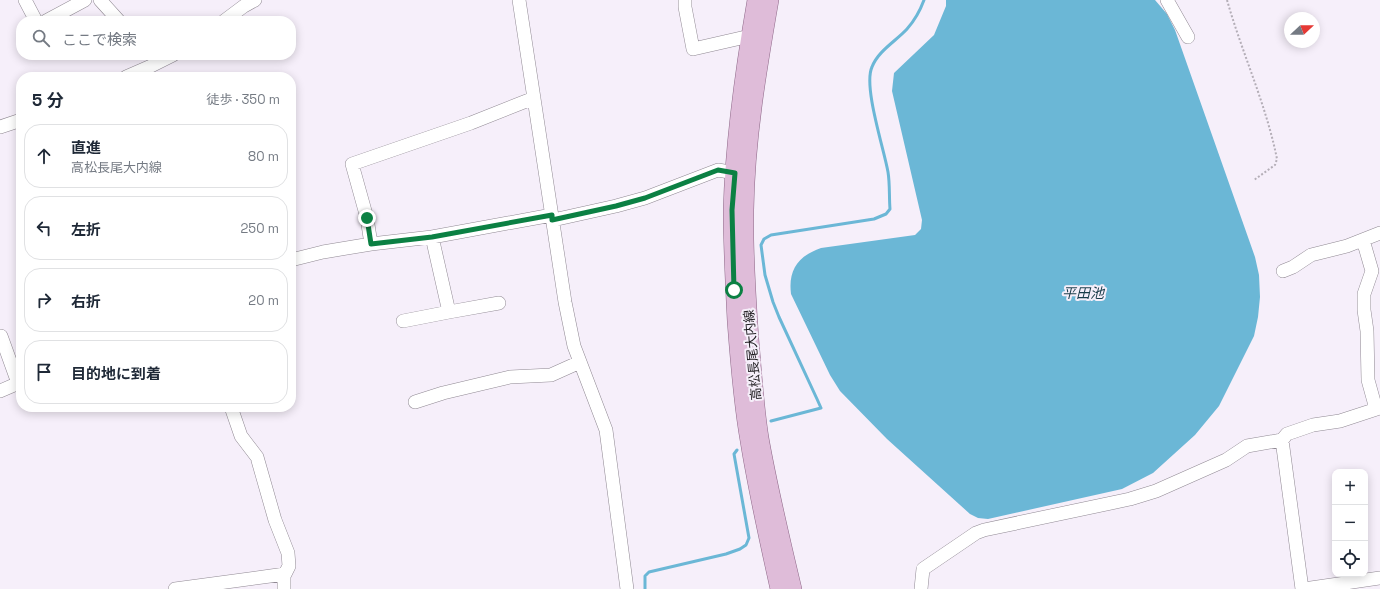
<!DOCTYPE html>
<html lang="ja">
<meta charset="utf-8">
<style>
body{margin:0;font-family:"Space Grotesk","Noto Sans JP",sans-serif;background:#f2f2f3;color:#1f2937}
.controls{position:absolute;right:12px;bottom:12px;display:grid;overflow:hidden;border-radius:8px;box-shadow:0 2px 10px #0003}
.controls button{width:36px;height:36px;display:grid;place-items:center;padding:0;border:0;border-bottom:1px solid #e0e1e3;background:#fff;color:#1f2937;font:20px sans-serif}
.compass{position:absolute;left:1284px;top:12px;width:36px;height:36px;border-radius:50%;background:#fff;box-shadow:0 2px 10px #0003;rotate:68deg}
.stop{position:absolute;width:12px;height:12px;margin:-9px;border:3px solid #0b8043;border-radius:50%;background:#fff}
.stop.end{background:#0b8043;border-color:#fff;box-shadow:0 1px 4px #0008}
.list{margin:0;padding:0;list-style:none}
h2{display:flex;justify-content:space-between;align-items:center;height:52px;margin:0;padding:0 16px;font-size:17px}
h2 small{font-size:13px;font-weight:400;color:#747a83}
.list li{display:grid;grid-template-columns:26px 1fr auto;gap:12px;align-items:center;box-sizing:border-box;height:64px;margin:0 8px 8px;padding:0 8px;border:1px solid #e0e1e3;border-radius:16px}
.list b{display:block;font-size:15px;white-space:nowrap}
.list p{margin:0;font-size:13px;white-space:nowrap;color:#747a83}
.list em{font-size:13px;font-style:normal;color:#747a83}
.icon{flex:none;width:22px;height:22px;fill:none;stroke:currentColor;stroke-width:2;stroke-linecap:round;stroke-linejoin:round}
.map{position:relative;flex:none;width:1380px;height:589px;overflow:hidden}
.search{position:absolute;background:#fff;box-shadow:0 2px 10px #0003;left:16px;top:16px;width:280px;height:44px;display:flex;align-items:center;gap:10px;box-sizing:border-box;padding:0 14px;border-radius:16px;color:#747a83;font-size:15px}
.panel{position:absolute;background:#fff;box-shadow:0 2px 10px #0003;left:16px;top:72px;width:280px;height:340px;border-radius:16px}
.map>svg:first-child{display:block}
.water{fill:#6bb7d6}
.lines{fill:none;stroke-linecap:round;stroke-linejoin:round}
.stream{stroke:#6bb7d6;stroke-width:3}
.minor-casing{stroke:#908993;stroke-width:14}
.major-casing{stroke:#8d6787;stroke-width:18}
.path{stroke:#b4aeb7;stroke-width:2;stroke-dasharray:2 2;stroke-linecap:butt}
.minor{stroke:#fff;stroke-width:13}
.major{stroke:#dfbcd9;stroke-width:17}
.route{stroke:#0b8043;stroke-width:5}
.labels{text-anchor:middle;stroke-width:4;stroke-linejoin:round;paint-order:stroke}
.street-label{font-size:13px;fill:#1d1b1e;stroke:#f6effa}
.water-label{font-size:14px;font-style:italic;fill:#193c4a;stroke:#f6effa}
</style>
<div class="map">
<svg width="1380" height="589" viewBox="0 0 1380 589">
<rect width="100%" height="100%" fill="#f6effa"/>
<!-- water -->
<path class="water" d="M946,0H1155L1167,14L1175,30L1255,257L1259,275L1260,297L1258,317L1254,336L1219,406L1195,435L1153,473L1122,489L988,519L978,518L970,514L887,439L840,391L830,375L791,294C788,270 798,256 821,248L915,235L921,229L922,220L892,91L894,73L934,35L946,6Z"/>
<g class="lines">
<!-- stream -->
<path class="stream" d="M771,421L821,408L817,399L779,317L773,302L765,275L761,245L764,239L771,235L874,219L886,214L890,209C889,197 890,184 888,172C884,149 863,86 872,67C878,51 896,41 907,29C915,20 920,11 924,0
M645,589V576L649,572L726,554L740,549L746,545L749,538L734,454L737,450"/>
<defs>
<path id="minor" d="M25,0L36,21
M100,0L119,21
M519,0L565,302L574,346L606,430L627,589
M685,0V7L693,49L750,36
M1167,0L1188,37
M46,21L85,0
M224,21L244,6L255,0
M126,77L149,67L173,55
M0,127L21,120
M553,220L616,206L645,198L718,170L735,173
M432,237L449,312
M1363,240L1372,271L1364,294V310L1367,331L1368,380L1376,409
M371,244L367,218L352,164L471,123L534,98
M291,260L323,252L371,244L432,237L552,215
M1283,271L1293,267L1311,255L1347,246L1380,233
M403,321L449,312L499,303
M1,336L18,383
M0,391L21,382
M415,402L443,393L510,377L551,375L580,362
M231,407L241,436L257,457L275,520L288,553L289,566L284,576V589
M1282,440L1302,589
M175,589L285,574
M921,589L923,569L976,533L984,530L1130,499L1156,491L1226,460L1247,446L1282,440L1287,434L1313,425L1340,421L1380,408
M1304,589L1380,578"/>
<path id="major" d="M756,0C744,69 734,139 732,210C732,247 734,284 736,321C739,361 742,402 749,441C757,491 768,540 779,589
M770,0C758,69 746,139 745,210C744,253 747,296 750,339C753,372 755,406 760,438C769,489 781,539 793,589"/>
</defs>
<!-- minor casing -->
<use href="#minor" class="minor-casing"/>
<!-- major casing -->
<use href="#major" class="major-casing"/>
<!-- path -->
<path class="path" d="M1227,0C1242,53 1266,104 1277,159L1275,165L1254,180"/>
<!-- minor -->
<use href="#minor" class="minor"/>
<!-- major -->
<use href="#major" class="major"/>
</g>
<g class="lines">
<!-- route -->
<path class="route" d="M367,218L371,244L432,237L552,215V220L616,206L645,198L718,170L735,173L732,210L734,290"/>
</g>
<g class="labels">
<!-- street labels -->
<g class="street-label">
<text transform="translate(752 355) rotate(-95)" y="5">高松長尾大内線</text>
</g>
<!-- water labels -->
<g class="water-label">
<text x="1083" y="298">平田池</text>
</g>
</g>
</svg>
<div class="controls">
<button>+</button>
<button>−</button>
<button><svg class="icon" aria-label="locate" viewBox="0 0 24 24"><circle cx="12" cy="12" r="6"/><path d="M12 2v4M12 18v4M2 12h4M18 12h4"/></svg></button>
</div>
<svg class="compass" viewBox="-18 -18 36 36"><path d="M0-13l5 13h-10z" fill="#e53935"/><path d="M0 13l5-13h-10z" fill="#747a83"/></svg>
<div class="stop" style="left:734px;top:290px"></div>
<div class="stop end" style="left:367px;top:218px"></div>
<div class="search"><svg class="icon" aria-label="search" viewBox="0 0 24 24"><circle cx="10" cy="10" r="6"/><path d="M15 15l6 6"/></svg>ここで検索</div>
<section class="panel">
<h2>5 分<small>徒歩 · 350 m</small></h2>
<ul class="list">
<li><svg class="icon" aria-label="ahead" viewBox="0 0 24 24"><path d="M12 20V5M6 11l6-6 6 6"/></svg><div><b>直進</b><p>高松長尾大内線</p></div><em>80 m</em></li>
<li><svg class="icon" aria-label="left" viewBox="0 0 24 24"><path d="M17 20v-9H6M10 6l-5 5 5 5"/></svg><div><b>左折</b></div><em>250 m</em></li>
<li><svg class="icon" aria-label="right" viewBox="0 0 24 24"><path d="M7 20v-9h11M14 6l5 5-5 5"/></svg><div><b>右折</b></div><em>20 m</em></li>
<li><svg class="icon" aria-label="arrive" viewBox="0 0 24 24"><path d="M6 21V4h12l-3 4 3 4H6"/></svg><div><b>目的地に到着</b></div></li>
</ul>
</section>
</div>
